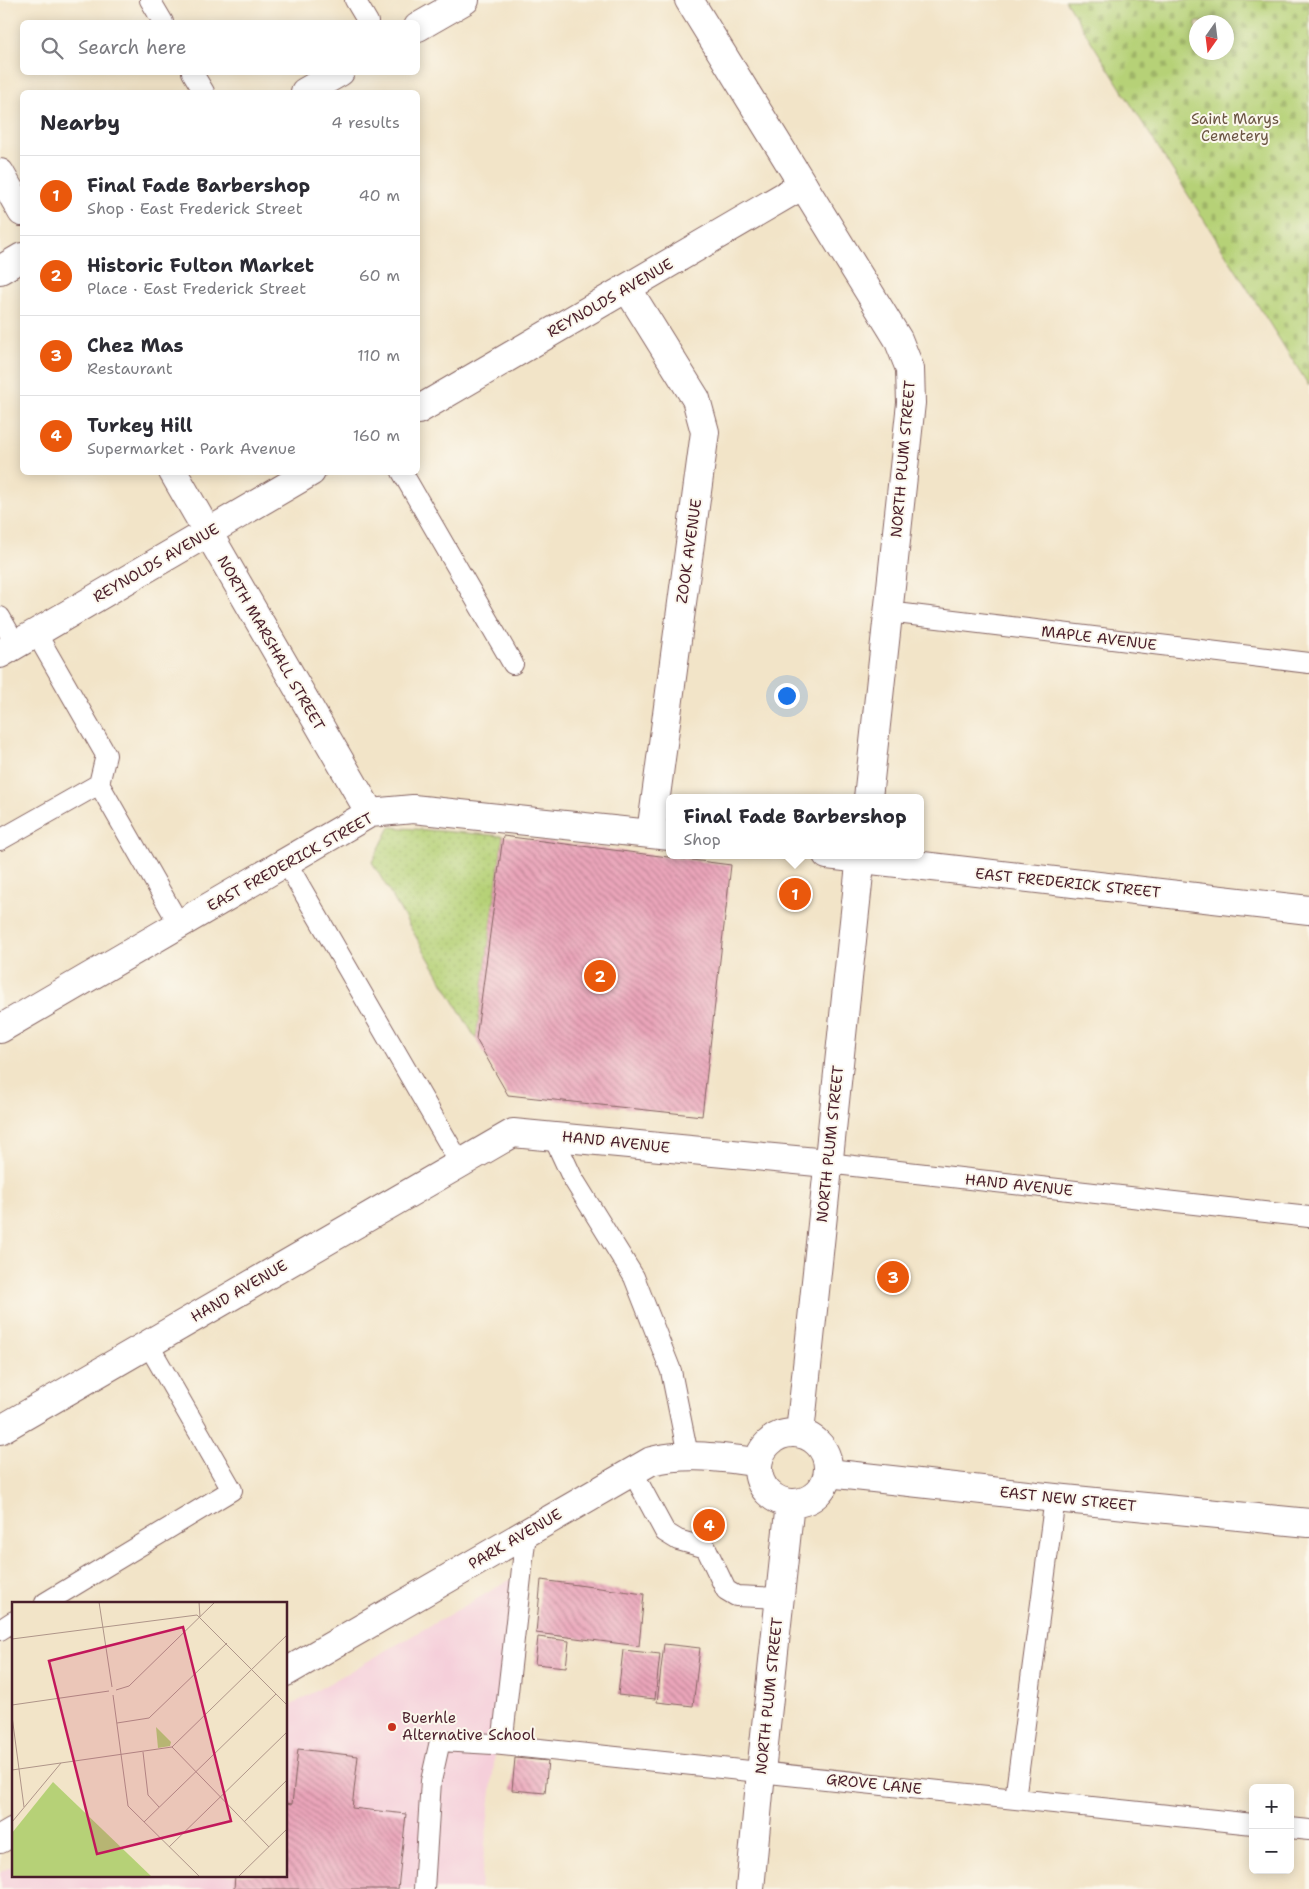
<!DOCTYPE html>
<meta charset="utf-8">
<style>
body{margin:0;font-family:"Shantell Sans",sans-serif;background:#f7f7f7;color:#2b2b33}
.controls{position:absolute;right:15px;bottom:15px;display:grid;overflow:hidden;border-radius:8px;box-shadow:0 2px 12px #0003}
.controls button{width:45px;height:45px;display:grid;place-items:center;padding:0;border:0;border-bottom:1px solid #e1e1e2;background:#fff;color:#2b2b33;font:25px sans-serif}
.compass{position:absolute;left:1189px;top:15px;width:45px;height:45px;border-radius:50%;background:#fff;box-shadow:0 2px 12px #0003;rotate:194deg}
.you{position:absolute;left:786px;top:695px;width:18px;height:18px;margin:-12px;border:4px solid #fff;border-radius:50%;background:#1a73e8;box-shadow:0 0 0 8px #1a73e833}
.badge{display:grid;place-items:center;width:32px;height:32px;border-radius:50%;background:#ea580c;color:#fff;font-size:16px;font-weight:700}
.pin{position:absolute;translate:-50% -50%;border:2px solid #fff;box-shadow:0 1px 5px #0006}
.popup{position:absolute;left:666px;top:794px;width:258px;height:65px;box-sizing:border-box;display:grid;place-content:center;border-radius:8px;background:#fff;filter:drop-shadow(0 1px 4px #0005);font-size:16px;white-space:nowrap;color:#7c7c81}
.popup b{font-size:19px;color:#2b2b33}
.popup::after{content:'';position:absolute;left:50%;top:100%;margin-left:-10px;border:10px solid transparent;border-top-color:#fff}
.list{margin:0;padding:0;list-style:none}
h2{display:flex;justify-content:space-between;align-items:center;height:65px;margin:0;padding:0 20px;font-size:21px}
h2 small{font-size:16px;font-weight:400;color:#7c7c81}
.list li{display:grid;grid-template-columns:32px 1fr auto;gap:15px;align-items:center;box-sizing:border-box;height:80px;padding:0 20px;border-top:1px solid #e1e1e2}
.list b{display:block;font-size:19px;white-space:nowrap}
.list p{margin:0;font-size:16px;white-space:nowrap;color:#7c7c81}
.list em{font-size:16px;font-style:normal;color:#7c7c81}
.icon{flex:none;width:28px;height:28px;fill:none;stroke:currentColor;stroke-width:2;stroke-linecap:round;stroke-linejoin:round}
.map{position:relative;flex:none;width:1309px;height:1889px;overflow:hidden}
.search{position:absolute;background:#fff;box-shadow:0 2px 12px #0003;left:20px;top:20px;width:400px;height:55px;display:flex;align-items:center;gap:12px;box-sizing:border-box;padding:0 18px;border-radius:8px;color:#7c7c81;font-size:19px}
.panel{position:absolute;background:#fff;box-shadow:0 2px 12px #0003;left:20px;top:90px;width:400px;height:385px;border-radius:8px}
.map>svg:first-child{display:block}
.built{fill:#f5cfda}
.cemetery{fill:url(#cemetery-stones);stroke:#807851;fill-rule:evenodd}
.park{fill:url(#park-dots);stroke:#807851}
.building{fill:url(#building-back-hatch)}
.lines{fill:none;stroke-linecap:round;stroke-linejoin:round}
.service-casing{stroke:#856462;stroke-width:22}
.minor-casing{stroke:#856462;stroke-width:30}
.tertiary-casing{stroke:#856462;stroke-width:30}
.service{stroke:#fff;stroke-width:20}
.minor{stroke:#fff;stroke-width:28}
.tertiary{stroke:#fff;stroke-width:28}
.poi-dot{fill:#c8321e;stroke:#fbf7ec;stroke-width:2}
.labels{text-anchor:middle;stroke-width:4;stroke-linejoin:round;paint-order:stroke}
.park-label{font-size:15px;fill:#6a5442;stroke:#fbf7ec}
.street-label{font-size:15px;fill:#4a1f2b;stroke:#fbf7ec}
.poi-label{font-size:15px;fill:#4a1f2b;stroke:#fbf7ec;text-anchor:start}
.inset-road{fill:none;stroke:#af9589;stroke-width:1}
.view{fill:#c2185b;fill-opacity:0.15;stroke:#c2185b;stroke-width:2.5}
.inset-edge{fill:none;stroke:#4a1f2b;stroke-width:2.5}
</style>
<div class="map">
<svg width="1309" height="1889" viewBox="0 0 1309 1889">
<defs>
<pattern id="cemetery-stones" width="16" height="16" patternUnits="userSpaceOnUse" patternTransform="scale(1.25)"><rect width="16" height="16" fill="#b6d177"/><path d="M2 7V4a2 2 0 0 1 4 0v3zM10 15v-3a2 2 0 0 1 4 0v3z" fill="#9eb367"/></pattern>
<pattern id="park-dots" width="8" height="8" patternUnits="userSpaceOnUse" patternTransform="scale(1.25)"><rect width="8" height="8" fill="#b6d177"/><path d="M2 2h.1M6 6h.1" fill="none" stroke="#9eb367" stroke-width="1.8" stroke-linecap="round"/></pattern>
<pattern id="building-back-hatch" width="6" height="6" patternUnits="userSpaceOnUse" patternTransform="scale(1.25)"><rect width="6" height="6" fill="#eaa5ba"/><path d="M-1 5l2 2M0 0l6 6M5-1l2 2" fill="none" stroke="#c08697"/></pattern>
</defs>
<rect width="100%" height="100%" fill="#fbf7ec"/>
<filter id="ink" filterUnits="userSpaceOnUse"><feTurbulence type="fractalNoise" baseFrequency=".02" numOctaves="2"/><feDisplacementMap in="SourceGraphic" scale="10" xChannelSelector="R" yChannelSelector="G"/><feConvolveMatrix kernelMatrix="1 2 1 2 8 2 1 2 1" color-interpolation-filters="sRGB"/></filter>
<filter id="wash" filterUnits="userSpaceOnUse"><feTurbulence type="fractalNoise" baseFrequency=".0096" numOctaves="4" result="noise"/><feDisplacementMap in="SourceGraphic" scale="20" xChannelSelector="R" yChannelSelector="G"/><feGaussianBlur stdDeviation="1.12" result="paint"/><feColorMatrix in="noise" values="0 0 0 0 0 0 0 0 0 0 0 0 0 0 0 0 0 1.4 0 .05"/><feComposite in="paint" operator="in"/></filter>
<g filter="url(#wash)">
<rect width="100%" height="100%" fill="#f2e4c8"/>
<!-- built -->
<path class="built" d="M515,1577L480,1889H0V1873L14,1865V1875H286V1708Z"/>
<!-- cemetery -->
<path class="cemetery" d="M1065,0H1309V386ZM1196,22H1226V52H1196Z"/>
<!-- park -->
<path class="park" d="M390,827L503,836L476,1039L372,862Z"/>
<g id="blocks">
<!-- building -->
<path class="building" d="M503,836L731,865L702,1116L508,1095L476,1039Z
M541,1580L644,1594L639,1646L536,1633Z
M538,1637L569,1641L566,1667L535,1664Z
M664,1644L700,1648L693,1706L657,1702Z
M623,1650L660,1654L655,1699L618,1695Z
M298,1749L358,1756L352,1808L406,1814L398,1889H234L235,1875H286V1803L292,1804Z
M515,1758L548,1761L545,1793L512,1790Z"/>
</g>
</g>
<g filter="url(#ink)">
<use href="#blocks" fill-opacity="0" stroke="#856462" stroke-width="1"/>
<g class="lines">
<defs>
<path id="service" d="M150,0L163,22
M355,0L368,22
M192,72L204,92
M402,472L513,664
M888,612L1309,663
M0,617L16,645
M36,633L106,755L99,784L179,924
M0,840L99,784
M286,862L460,1163
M553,1136L572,1177L634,1277L671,1371L688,1455
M827,1163L1309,1217
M632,1471L665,1532L678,1540L706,1548L726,1590L736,1596L780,1598
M45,1603L232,1490L148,1344
M0,1630L14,1621
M502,1745L526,1533
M1015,1799L1055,1498
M1290,1828L1309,1830
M424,1889L431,1781L440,1741L493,1744L1253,1824"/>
<path id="minor" d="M418,27L465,0
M305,92L340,72
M0,173L22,212
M0,270L22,257
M627,288L696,399L705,432L651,833
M418,410L803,185
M173,472L370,813
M0,654L311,472
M827,855L1309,910
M0,1029L370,813L413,809L670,836
M0,1430L513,1133L827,1163
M828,1473L1055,1498L1309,1523
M286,1672L651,1461C689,1452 719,1458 758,1462
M0,1839L14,1831"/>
<path id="tertiary" d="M689,0L898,339L910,369L911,403L868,798
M758 1468a35 35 0 1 1 70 0a35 35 0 1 1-70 0Z
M800,1433L861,855
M750,1889L761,1772L790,1503"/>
</defs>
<!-- service casing -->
<use href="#service" class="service-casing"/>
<!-- minor casing -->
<use href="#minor" class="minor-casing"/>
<!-- tertiary casing -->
<use href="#tertiary" class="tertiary-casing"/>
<!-- service -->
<use href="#service" class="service"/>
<!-- minor -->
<use href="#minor" class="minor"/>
<!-- tertiary -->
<use href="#tertiary" class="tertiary"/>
</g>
</g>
<!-- markers -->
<circle class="poi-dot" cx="392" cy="1727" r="5"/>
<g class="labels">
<!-- park labels -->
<g class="park-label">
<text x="1235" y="124">Saint Marys<tspan x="1235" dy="17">Cemetery</tspan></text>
</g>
<!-- street labels -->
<g class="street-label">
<text transform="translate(610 298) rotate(-30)" y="5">REYNOLDS AVENUE</text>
<text transform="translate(903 459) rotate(-85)" y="5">NORTH PLUM STREET</text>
<text transform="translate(689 551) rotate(-82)" y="5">ZOOK AVENUE</text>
<text transform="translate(156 563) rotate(-30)" y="5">REYNOLDS AVENUE</text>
<text transform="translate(1099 638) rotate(7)" y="5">MAPLE AVENUE</text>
<text transform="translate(271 643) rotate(60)" y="5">NORTH MARSHALL STREET</text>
<text transform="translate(290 862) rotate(-29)" y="5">EAST FREDERICK STREET</text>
<text transform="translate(1068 883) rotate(6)" y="5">EAST FREDERICK STREET</text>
<text transform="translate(616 1142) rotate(6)" y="5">HAND AVENUE</text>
<text transform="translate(830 1144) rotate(-84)" y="5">NORTH PLUM STREET</text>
<text transform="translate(1019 1185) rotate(6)" y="5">HAND AVENUE</text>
<text transform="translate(239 1291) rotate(-30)" y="5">HAND AVENUE</text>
<text transform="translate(1068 1499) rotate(6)" y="5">EAST NEW STREET</text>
<text transform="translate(515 1539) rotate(-30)" y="5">PARK AVENUE</text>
<text transform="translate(769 1696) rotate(-84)" y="5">NORTH PLUM STREET</text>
<text transform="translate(874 1784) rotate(6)" y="5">GROVE LANE</text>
</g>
<!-- poi labels -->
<g class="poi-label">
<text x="402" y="1723">Buerhle<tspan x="402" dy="17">Alternative School</tspan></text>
</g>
</g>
<!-- overview -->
<g transform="translate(12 1602)">
<rect width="275" height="275" fill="#f2e4c8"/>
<path d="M41,180L140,275H0V231Z" fill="#b6d177"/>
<path d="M144,125L159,140L158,144L146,146Z" fill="#b6d177"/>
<path class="inset-road" d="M87,0L100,85M187,0L188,15M0,37L185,13L275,103M104,88L117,84L203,0M101,93L116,204L188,275M0,103L97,89M0,114L12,205M105,121L137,116L215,41M160,145L257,245M131,150L136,193L147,205M0,168L160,145L275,33M0,220L49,161M132,220L264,92M232,220L275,178M157,245L275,130M226,275L275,227"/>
<path class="view" d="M171,25L219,219L85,252L37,59Z"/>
<rect width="275" height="275" class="inset-edge"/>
</g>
</svg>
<div class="controls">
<button>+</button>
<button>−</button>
</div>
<svg class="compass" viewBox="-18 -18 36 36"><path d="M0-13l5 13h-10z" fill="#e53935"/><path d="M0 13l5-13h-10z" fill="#7c7c81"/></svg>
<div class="you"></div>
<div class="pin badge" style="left:795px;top:894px">1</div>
<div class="popup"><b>Final Fade Barbershop</b>Shop</div>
<div class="pin badge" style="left:600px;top:976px">2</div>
<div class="pin badge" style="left:893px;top:1277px">3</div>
<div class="pin badge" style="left:709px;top:1525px">4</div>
<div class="search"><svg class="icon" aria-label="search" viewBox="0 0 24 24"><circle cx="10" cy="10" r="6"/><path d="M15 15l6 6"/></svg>Search here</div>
<section class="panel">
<h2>Nearby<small>4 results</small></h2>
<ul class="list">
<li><span class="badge">1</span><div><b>Final Fade Barbershop</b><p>Shop · East Frederick Street</p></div><em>40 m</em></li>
<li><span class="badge">2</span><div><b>Historic Fulton Market</b><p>Place · East Frederick Street</p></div><em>60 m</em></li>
<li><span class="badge">3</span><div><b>Chez Mas</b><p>Restaurant</p></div><em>110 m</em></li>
<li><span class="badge">4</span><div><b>Turkey Hill</b><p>Supermarket · Park Avenue</p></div><em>160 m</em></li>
</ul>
</section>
</div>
